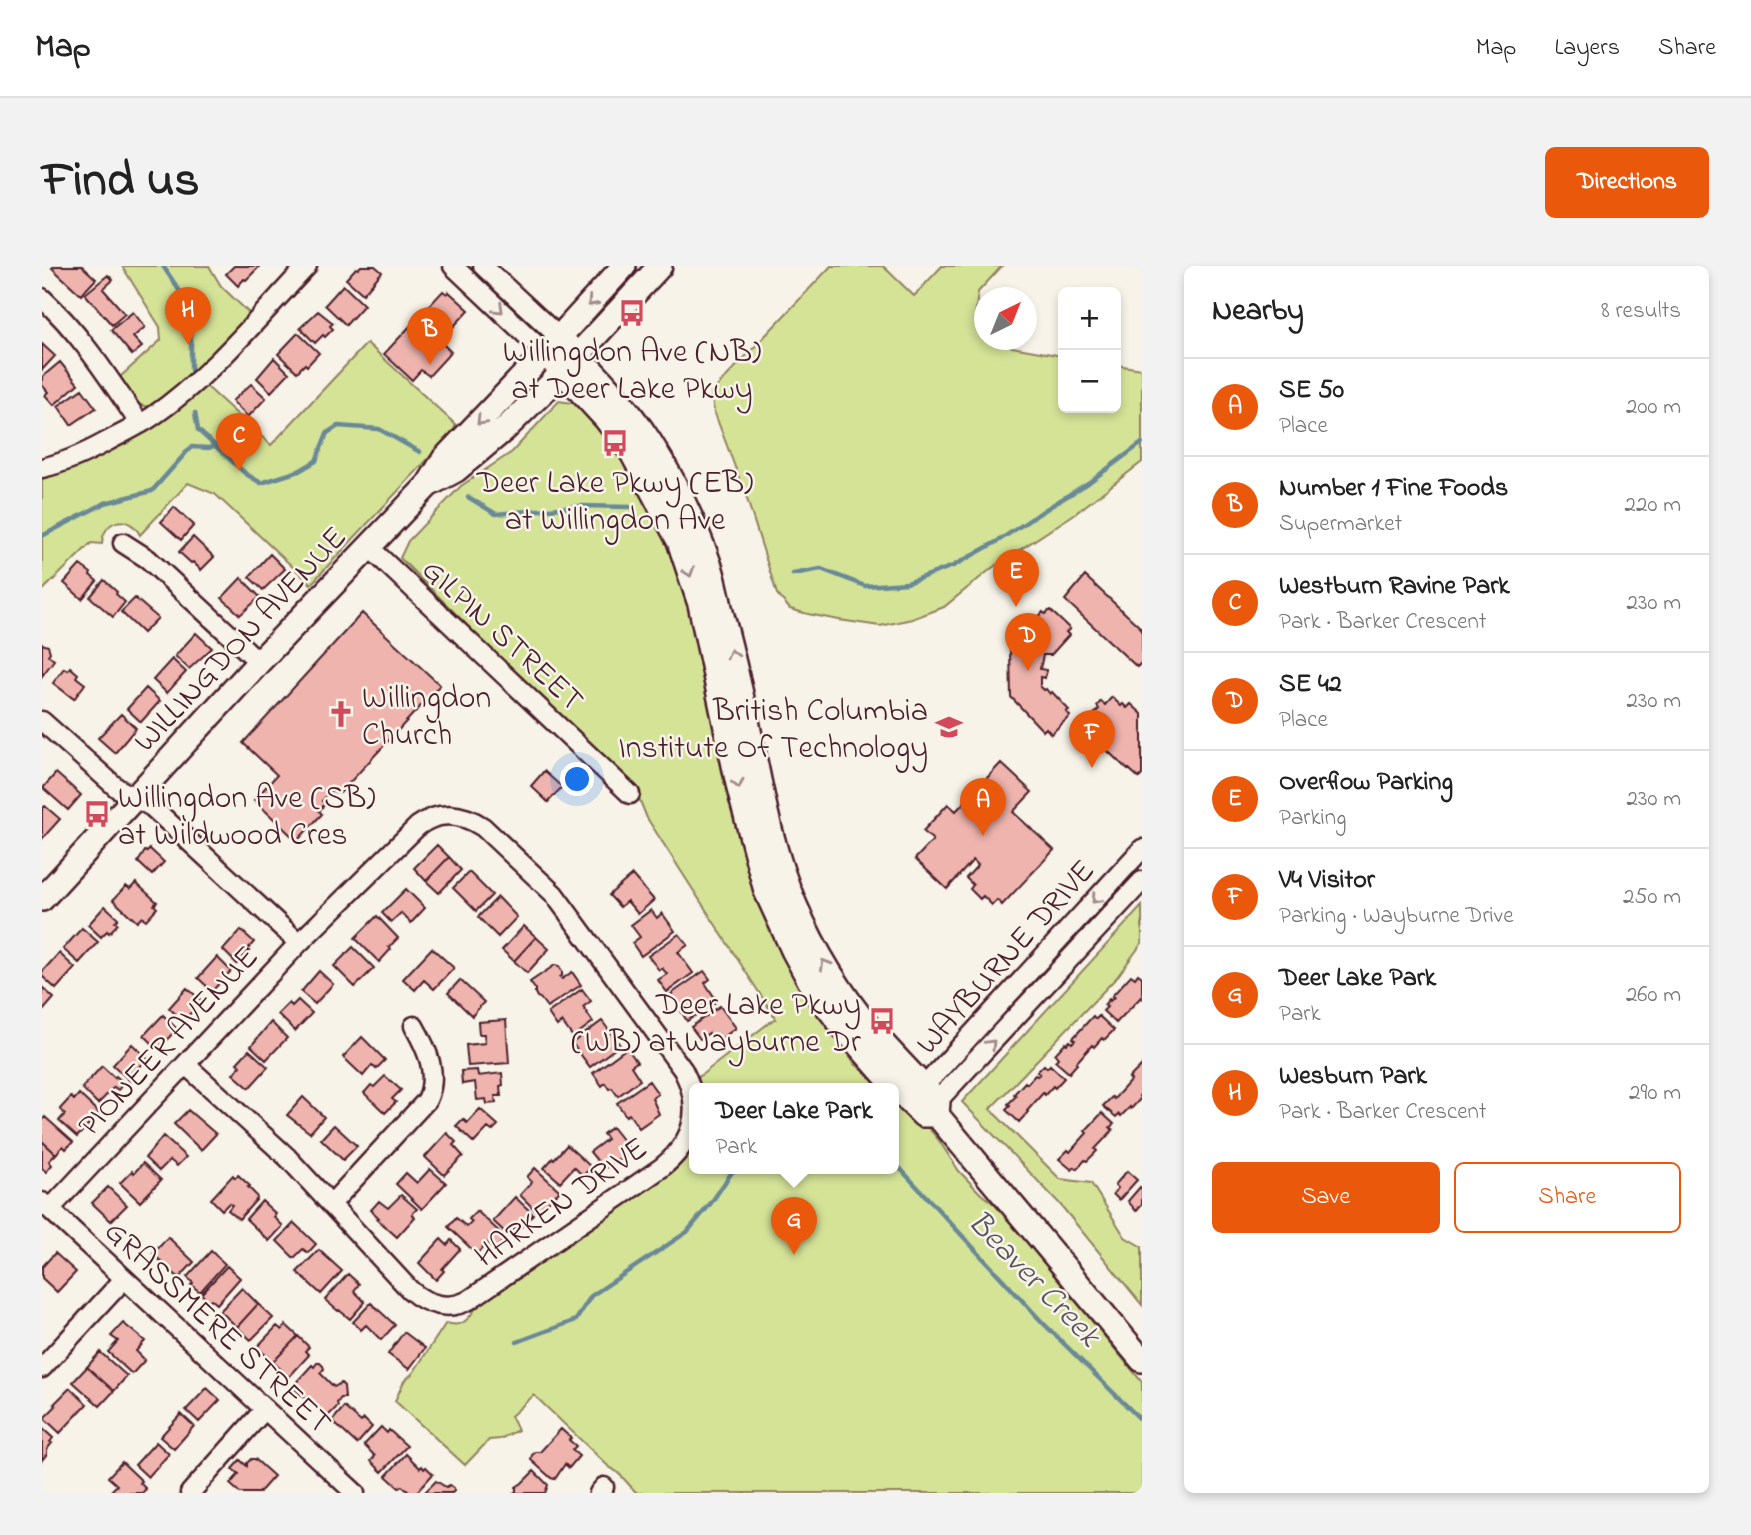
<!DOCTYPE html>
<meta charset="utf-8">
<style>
body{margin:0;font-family:"Indie Flower",sans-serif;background:#f2f2f2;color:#222}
.controls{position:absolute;right:21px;top:21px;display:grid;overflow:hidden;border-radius:10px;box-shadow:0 4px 10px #0003}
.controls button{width:63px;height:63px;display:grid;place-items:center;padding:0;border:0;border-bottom:2px solid #e0e0e0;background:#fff;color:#222;font:35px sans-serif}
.compass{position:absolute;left:932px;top:21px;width:63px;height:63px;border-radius:50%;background:#fff;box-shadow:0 4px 10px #0003;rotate:43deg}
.you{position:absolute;left:536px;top:514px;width:24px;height:24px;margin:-18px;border:5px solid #fff;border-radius:50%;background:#1a73e8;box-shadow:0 0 0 10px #1a73e833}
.badge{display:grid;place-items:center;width:46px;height:46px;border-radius:50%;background:#ea580c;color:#fff;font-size:23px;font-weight:700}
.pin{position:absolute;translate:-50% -58px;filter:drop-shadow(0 2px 4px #0008)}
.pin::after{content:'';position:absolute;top:37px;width:24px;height:21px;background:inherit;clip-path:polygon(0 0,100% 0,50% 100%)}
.popup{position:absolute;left:647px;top:817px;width:210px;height:91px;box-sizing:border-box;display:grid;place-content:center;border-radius:10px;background:#fff;filter:drop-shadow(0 2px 5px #0005);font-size:23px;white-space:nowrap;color:#767676}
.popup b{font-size:26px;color:#222}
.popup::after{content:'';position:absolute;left:50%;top:100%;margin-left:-14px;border:14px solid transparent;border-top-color:#fff}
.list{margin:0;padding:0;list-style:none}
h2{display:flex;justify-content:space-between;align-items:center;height:91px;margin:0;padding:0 28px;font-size:30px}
h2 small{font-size:23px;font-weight:400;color:#767676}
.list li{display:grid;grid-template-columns:46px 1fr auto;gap:21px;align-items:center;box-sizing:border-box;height:98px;padding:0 28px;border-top:2px solid #e0e0e0}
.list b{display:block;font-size:26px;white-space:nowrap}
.list p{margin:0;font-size:23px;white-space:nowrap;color:#767676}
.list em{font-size:23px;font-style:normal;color:#767676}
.actions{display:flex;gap:14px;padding:21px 28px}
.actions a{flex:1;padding:16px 0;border:2px solid #ea580c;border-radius:10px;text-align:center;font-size:24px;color:#ea580c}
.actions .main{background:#ea580c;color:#fff}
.map{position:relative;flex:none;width:1100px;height:1227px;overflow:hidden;border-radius:10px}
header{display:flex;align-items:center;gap:42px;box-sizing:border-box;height:98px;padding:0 35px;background:#fff;border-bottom:2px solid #e0e0e0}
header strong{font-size:33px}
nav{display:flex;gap:38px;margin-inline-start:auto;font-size:24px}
.intro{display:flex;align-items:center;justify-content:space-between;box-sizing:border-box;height:168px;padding:0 42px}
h1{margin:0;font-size:49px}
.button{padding:18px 32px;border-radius:10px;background:#ea580c;color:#fff;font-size:24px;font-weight:700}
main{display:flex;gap:42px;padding:0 42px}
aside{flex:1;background:#fff;border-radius:10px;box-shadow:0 4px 10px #0003}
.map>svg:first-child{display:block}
.green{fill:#d5e397;stroke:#908161;stroke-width:2}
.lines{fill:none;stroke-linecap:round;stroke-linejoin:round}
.stream{stroke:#6b8997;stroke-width:4.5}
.building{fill:#efb4ae;stroke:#4a1f2b;stroke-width:2}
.minor-casing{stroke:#4a1f2b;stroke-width:23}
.major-casing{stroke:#4a1f2b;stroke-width:28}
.minor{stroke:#f7f3e8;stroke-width:18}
.major{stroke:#f7f3e8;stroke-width:23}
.oneway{stroke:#a0898a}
.labels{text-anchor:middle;stroke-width:5;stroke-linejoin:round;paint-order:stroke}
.poi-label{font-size:32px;fill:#4a1f2b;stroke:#f7f3e8}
.street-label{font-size:32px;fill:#4a1f2b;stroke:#f7f3e8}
.water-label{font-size:33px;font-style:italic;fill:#5a5461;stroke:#f7f3e8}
</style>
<header>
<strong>Map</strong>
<nav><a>Map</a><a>Layers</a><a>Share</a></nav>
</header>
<div class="intro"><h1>Find us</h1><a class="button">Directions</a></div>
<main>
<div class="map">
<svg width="1100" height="1227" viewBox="0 0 1100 1227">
<rect width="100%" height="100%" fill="#f7f3e8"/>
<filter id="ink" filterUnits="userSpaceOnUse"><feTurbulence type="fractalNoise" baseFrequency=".0143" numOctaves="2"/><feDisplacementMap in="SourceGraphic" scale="14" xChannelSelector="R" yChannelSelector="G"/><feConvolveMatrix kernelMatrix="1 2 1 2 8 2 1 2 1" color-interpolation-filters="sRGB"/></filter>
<g filter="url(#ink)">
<!-- green -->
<path class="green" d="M80,0H167L179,20L208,48L165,94L146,112L110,140C92,144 86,124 78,111L119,74L118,61Z
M789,0H841L872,30L900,0H960L936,26L933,52L942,60V74H960L970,81L1021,90V142H1074V99L1100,103V196L1034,247L950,302L902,341L870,353L838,360L797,354L766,348L748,343L735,328L705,233L672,145L669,127Z
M325,77L414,159L413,161L414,163L269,318L173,228L146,217L98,269C86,246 61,254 60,278L49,277L0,325V212C63,190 113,163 163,119L229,179Z
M517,135L536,138L578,191L632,281L792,765L813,798L844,823H657L654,813L732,753H734L605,552L594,525L489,423L358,292L366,275L419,220L470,186Z
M1100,640V677L1075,711L948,843L1018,913L1049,917L1083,971L1100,981V1039L1017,937L920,836Z
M852,830L884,859L896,873L917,905L939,928L957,942L1100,1116V1227H595C585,1218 579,1206 567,1201L492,1129L469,1150L476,1164L458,1173L447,1174L423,1199L353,1135L362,1115L371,1107L404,1057C425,1063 427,1049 439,1036L628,907L640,894L652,872V903H852Z"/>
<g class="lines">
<!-- stream -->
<path class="stream" d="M121,0L137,24L149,55V104
M153,147L156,164L204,208L219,217L257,205L274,195L285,167L296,160L337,163L378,186
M426,231L454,248L539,240L588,241
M0,270L63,237L110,225L149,181L167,182L172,180
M751,308L779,303L823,320L865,317L911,300L956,275L1001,245L1046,217L1100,177
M854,898L1001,1057L1100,1155
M475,1076L534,1054L549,1030L645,966L669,937L690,906L694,903"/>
</g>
<!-- building -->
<path class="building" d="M12,0H40L54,13L39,29L10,2Z
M192,0H216L217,1L204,14L202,13L196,20L184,8Z
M319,0H333L340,6L321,28L304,13L314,2L316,3Z
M66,9L71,14L61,23L83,48L70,59L43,28Z
M301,19L322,39L304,59L283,39Z
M401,25L405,28L407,26L427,44L398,75L409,86L387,110L379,104L370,114L342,88Z
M276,45L291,57L288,60L291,63L283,71L281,69L273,77L258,62Z
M91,46L103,61L91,71L100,81L90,89L69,64Z
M256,67L277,87L265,100L263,98L255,106L236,88Z
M0,78L13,90L0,104Z
M232,92L247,107L229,126L215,112Z
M18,96L36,118L12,139L3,129L6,126L0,119V111Z
M209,118L224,132L206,151L190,135Z
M40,123L54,142L29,159L16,140Z
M132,241L152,259L139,274L119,256Z
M151,271L172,291L159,304L151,296L149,297L137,286Z
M228,288L243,303L221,324L207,311Z
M38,299L49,307L48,309L55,315L40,333L22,317Z
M1043,310L1100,363V396L1095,401L1023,334Z
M199,312L218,331L198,349L180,332Z
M62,314L75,326L74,328L83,336L71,351L48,331Z
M93,332L116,352L101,367L79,346Z
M1008,344L1028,363L1024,366L1027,369L1009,389H1001L998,403L1004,404L1003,412L998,411V420L1002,424L1004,423L1008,428L1010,426L1027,444L1024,446L1028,450L1009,468L1004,462L1001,465L969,431L968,382L1001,346L1003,348Z
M320,347L398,419L298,527H293L290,524L280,535L283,538L277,545L280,548L255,575L212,534L235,509L201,477Z
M154,367L170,382L147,403L133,390Z
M0,378L6,380L8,386L6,389L12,394L0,410Z
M130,393L144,406L125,427L111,414Z
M28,401L36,408L34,411L43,418L32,433L11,417L22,402L26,404Z
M104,422L118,435L99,456L85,443Z
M1070,431L1079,440L1081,438L1085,442L1089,438L1100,448V509L1097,512L1087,503L1086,504L1055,475L1057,472L1043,458L1057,443L1055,440L1059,435L1063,439Z
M79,448L94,462L73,487L56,472Z
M959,497L990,526L971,546L1012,584L960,639L955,634L950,639L941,630L938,633L928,623L931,619L924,612L936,599L931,594L905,623L873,593L891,574L881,565L906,538L914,545Z
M502,505L520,521L506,536L489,520Z
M14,507L39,529L26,544L1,522Z
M3,540L18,553L0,573V543Z
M395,579L407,591L384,615L372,602Z
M108,583L122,596L110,609L96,596L103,585L105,586Z
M407,591L419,604L397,627L384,615Z
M427,606L450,629L434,645L411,622Z
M590,609L612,634L596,648L585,635L578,641L567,629Z
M94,617L115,636L112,639L115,642L104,654L100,651L95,656L71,634L84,620L88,623Z
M364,623L383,642L369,657L359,647L349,656L340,647Z
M456,631L475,651L456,671L436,651Z
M63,640L76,652L73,656L76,658L67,667L65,665L59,671L46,659Z
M609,644L615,652L620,647L633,665L599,690L590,677L598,671L589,659Z
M335,650L356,672L347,681L349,683L337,696L313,672Z
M482,660L494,671L472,695L460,684Z
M40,662L56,676L37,697L21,683Z
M199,664L212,676L205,684L207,685L195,698L181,684Z
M637,668L646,679L636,686L651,707L625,726L616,714L625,708L620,702L617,704L606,690Z
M494,671L507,683L485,707L472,695Z
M311,681L332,702L313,721L292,700Z
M390,682L412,702L392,723L382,714L373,724L361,713Z
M17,687L33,702L14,723L0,710V706Z
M175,691L189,705L170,725L156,712Z
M513,699L517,700L520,705V710L518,711L520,713L530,706L539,719L505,741L498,732L495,731L493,727V723L488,716Z
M277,705L291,718L273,738L259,726Z
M662,705L668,713L663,717L675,735L645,755L629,728Z
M1096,708L1100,711V732L1099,731L1074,757L1061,745L1065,741L1062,739L1067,733L1068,735L1072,731L1070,730L1089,709L1093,712Z
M418,714L442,736L430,750L406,727Z
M0,721L12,732L0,746Z
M145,722L160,735L141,755L127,742Z
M540,723L549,735L541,741L551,756L531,771L520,756L515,760L506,747Z
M256,734L270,747L253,765L236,748L247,737L250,740Z
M678,740L694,762L673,777L667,767L658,773L649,761Z
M121,749L135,763L116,783L102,769Z
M1051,750L1054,753L1057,750L1072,764L1062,774L1060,772L1052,781L1050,779L1034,797L1035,798L1027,807L1013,795L1016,792L1013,788L1023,777L1025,778L1028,775L1030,777L1033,774L1031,772Z
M464,754L467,797L426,800L424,779L443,777L442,768H437L436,756Z
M560,755L578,779L548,801L530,777Z
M229,756L245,772L224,794L209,780Z
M320,771L343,794L334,803L330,799L321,810L301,791Z
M90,778L105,792L96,802L98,803L88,815L71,799Z
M585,782L595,796L589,800L598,814L576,830L570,822L567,823L563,817L560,820L551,807Z
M207,784L226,801L207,822L191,808L198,800L195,797Z
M1002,799L1005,802L1008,799L1022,812L1013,822L1011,820L1003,829L1001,827L985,845L986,846L977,856L964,844L968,840L966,838L974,830L972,828L983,816L985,818L993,809L995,810L998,808L995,806Z
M1100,799V827L1097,830L1099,832L1089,843L1088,841L1079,850L1077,848L1074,851L1061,840L1070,831L1072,833L1089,814L1087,812Z
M60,800L73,812L74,810L82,817L76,824L72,821L56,838L40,822Z
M435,804L436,810L460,807L461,819L458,820L459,830H453L454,837L445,838L444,833L435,834L433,816L420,818L419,805Z
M343,810L359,824L350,833L354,836L343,847L322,827L329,819L332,821Z
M607,815L616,828L610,832L617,848L597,862L587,848L584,850L575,837Z
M37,828L57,847L35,871L17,855L23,848L18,843L29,831L32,834Z
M261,831L282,851L268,867L245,849Z
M438,843L456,859L450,865L446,862L432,877L414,860L421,853L425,857Z
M146,844L174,868L159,884L132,858Z
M1060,847L1072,858L1068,861L1071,864L1053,883L1055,885L1045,895L1043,894L1035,903L1033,901L1030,904L1017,893L1026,884L1028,886L1045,867L1043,865Z
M3,851L31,876L24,883L21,880L14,888L0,875V855Z
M292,859L315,880L301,894L279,873Z
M570,861L589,885L577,895L575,893L562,903L548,886L565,873L561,868Z
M405,867L414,876L411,879L421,890L402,909L383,891Z
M121,870L144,891L135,900L128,894L117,905L103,892Z
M0,875L14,888L7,895L10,899L4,906L0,902Z
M525,879L549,901L541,910L532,901L518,916L502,902L511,892L512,893Z
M101,897L119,914L98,936L78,917L90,905L92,907Z
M493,902L518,925L495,946L478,929L490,916L485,911Z
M388,903L404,917L380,943L354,918L364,907L375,917Z
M1085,905L1095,914L1077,934L1071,928L1076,922L1073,919Z
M191,909L193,912L196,909L208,920L206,921L214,929L215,933L197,953L186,944L190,939L187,937L180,944L169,933Z
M66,921L85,939L69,955L50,937Z
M1098,921L1100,923V938L1094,945L1086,935Z
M359,929L375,943L370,948L373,951L355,971L335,953L337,952L329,944L337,935L346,942Z
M473,931L491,948L478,962L476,959L466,969L451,955Z
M220,935L234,948L232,951L241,960L227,975L204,953Z
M435,945L464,972L453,984L445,977L435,988L406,961L414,952L425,961L430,956L427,953Z
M252,957L274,978L266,987L261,983L252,992L235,975Z
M126,971L152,996L137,1012L111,988Z
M399,973L405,979L409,974L418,983L400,1003L402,1005L394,1014L377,997Z
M277,984L300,1005L279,1028L255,1006Z
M169,985L183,998L158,1026L149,1019L151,1017L145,1011Z
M13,987L34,1006L15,1026L0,1012V1001Z
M185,1000L198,1012L175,1038L169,1033L167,1035L159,1028Z
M306,1008L317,1018L312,1025L323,1036L308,1053L297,1044L296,1045L283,1034Z
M200,1022L216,1038L195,1061L178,1045Z
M329,1037L353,1059L339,1074L324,1059L319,1064L311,1056Z
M216,1038L231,1052L209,1074L195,1061Z
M81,1057L103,1075L94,1085L103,1094L90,1108L66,1086L76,1075L69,1070Z
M244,1059L256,1070L231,1096L215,1081L235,1060L240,1064Z
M362,1066L383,1082L367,1103L346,1088Z
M256,1070L267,1081L263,1085L267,1089L247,1111L231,1096Z
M58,1086L85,1110L72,1125L45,1101Z
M275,1097H278L281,1100L282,1103L278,1107L292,1121L299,1117L302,1120L303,1132H299L295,1137L296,1140L285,1151L250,1121L270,1099L272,1101Z
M45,1101L72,1125L58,1140L31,1116Z
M28,1122L45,1138L18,1167L2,1152L14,1140L12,1138Z
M165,1122L178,1134L157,1156L144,1144Z
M302,1141L319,1156L322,1153L330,1161L315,1178L290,1155Z
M139,1148L152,1160L132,1183L118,1171Z
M339,1161L345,1167L347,1164L365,1180L340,1206L329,1195L333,1190L322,1179Z
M0,1162L11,1172L8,1176L10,1177L5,1183V1188L0,1194Z
M519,1163L529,1172L527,1174L534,1180L530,1184L537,1190L527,1202L523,1198L513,1213L509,1212L489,1194L490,1189L494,1186H498Z
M114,1176L127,1188L106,1211L93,1199Z
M364,1188L378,1202L380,1200L382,1203L384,1201L391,1208L374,1227H368L360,1220L357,1222L344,1210Z
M209,1193H213L232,1210L217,1227H198L188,1218L197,1208L190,1203L198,1194L205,1200V1197Z
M80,1196L100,1215L98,1217L104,1223L100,1227H67L75,1219L66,1211Z
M492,1205L506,1219L503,1227H472L474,1225V1221L480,1217Z
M394,1215L404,1221L408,1219L412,1222V1225L410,1227H382Z"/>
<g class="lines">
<defs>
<path id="minor" d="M411,0L503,87
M441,0L518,72
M0,32C40,69 68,114 98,158
M0,202C22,197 44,187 64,176C80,167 97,160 111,150C170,109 216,52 265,0
M81,277L106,293L217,396
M326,280L588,528
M0,455L75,522L110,541L257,677
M875,828L1100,583
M888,843L1100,615
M0,936L313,1227
M289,938L385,834C397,808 385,783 372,760
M8,943L257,677L376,560C397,544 420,547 441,561L512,628L641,804C661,842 652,876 619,902L427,1034C407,1045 385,1039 368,1024L245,891L144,799
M0,1102L82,1013
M148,1227L223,1143
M557,1227L562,1221"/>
<path id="major" d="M518,72C550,104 583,137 608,176C632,214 653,257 668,300C673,315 676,331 679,346C689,382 697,418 705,455C718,517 728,581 753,639C773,686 801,731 834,770C854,792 875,814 896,836L895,849L1100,1094
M503,87L564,153L590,187L637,275L658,338L697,523L724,625L751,684L773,725L805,766L855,823L881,849H895
M388,218L414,204L464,162L508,119L618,0
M0,633L217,396L386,219L402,193L503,87L582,0"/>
</defs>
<!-- minor casing -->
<use href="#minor" class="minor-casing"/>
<!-- major casing -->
<use href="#major" class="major-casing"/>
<!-- minor -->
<use href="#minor" class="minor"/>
<!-- major -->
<use href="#major" class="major"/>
</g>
<!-- one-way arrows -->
<defs><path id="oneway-chevron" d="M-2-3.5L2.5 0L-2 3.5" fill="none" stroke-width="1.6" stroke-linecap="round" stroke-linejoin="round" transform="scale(1.75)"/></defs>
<g class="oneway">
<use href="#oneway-chevron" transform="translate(550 36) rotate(132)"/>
<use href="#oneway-chevron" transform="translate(457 43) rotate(44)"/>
<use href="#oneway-chevron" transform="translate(439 155) rotate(134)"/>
<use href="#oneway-chevron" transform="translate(647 306) rotate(72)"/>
<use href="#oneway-chevron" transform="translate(690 388) rotate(-104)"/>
<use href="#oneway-chevron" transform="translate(696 518) rotate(77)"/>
<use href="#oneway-chevron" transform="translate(1054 633) rotate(133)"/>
<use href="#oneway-chevron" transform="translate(783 698) rotate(-121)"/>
<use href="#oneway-chevron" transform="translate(949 778) rotate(-47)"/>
</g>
</g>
<!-- icons -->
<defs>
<symbol id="bus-bare" viewBox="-9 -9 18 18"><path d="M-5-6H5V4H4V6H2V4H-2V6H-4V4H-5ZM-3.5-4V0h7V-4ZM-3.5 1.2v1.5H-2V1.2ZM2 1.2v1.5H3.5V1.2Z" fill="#d1495b" stroke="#f7f3e8" stroke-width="2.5" paint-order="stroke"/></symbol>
<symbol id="church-bare" viewBox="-9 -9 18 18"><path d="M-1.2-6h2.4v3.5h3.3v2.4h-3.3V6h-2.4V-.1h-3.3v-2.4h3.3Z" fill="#d1495b" stroke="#f7f3e8" stroke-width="2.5" paint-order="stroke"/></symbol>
<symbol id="university-bare" viewBox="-9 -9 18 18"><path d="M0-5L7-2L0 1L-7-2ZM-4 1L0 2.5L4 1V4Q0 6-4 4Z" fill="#d1495b" stroke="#f7f3e8" stroke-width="2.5" paint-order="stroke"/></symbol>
</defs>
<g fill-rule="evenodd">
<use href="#bus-bare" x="571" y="28" width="38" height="38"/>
<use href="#bus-bare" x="554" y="158" width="38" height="38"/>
<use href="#church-bare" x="280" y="429" width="38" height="38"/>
<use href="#university-bare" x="888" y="442" width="38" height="38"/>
<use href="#bus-bare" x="36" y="529" width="38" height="38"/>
<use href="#bus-bare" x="821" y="736" width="38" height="38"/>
</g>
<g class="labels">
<!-- poi labels -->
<g class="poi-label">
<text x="590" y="95">Willingdon Ave (NB)<tspan x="590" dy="37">at Deer Lake Pkwy</tspan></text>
<text x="573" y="226">Deer Lake Pkwy (EB)<tspan x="573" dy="37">at Willingdon Ave</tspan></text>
<text x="320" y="441" text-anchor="start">Willingdon<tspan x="320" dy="37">Church</tspan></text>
<text x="886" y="454" text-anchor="end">British Columbia<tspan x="886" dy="37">Institute Of Technology</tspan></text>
<text x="76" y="541" text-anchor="start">Willingdon Ave (SB)<tspan x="76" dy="37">at Wildwood Cres</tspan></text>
<text x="819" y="748" text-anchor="end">Deer Lake Pkwy<tspan x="819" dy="37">(WB) at Wayburne Dr</tspan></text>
</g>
<!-- street labels -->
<g class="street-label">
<text transform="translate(462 368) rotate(43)" y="11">GILPIN STREET</text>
<text transform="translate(197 372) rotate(-47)" y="11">WILLINGDON AVENUE</text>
<text transform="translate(962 690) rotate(-48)" y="11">WAYBURNE DRIVE</text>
<text transform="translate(125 774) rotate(-47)" y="11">PIONEER AVENUE</text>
<text transform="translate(518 935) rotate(-35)" y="11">HARKEN DRIVE</text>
<text transform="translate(177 1060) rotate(43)" y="11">GRASSMERE STREET</text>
</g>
<!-- water labels -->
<g class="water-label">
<text transform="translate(994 1011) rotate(46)" y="12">Beaver Creek</text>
</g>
</g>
</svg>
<div class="controls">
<button>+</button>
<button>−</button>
</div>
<svg class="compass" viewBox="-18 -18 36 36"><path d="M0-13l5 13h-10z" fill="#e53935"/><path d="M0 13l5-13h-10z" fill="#767676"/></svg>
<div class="you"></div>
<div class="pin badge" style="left:941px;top:570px">A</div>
<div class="pin badge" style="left:388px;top:99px">B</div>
<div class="pin badge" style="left:197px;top:205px">C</div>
<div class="pin badge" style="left:986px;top:405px">D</div>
<div class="pin badge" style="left:974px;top:341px">E</div>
<div class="pin badge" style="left:1050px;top:502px">F</div>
<div class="pin badge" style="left:752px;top:989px">G</div>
<div class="popup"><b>Deer Lake Park</b>Park</div>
<div class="pin badge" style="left:146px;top:79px">H</div>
</div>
<aside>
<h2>Nearby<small>8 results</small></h2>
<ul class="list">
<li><span class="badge">A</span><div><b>SE 50</b><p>Place</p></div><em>200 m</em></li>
<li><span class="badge">B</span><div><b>Number 1 Fine Foods</b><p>Supermarket</p></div><em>220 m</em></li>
<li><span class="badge">C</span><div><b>Westburn Ravine Park</b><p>Park · Barker Crescent</p></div><em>230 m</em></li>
<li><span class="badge">D</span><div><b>SE 42</b><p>Place</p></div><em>230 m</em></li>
<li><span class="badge">E</span><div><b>Overflow Parking</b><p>Parking</p></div><em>230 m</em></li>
<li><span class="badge">F</span><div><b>V4 Visitor</b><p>Parking · Wayburne Drive</p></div><em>250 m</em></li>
<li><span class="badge">G</span><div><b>Deer Lake Park</b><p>Park</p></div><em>260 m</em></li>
<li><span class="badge">H</span><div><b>Wesburn Park</b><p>Park · Barker Crescent</p></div><em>290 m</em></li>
</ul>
<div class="actions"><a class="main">Save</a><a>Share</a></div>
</aside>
</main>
